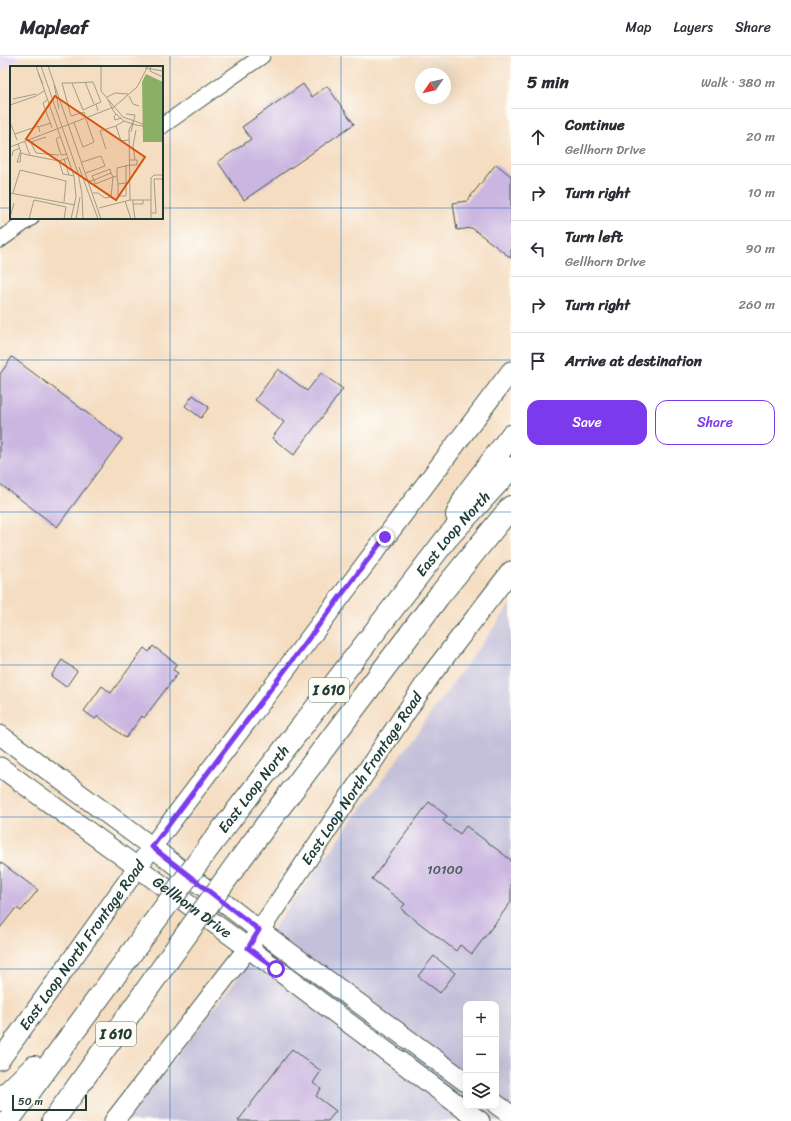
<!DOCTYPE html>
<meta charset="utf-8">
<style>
body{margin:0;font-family:Sriracha,sans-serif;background:#f2f2f3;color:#2b2b33}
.controls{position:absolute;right:12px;bottom:12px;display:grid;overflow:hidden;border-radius:8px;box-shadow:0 4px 16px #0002}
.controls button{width:36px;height:36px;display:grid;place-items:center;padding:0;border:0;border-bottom:1px solid #e1e1e2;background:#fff;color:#2b2b33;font:20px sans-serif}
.compass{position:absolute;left:415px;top:12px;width:36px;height:36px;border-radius:50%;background:#fff;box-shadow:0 4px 16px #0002;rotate:236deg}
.scale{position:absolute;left:12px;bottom:10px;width:75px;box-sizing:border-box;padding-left:4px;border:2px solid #1f3d34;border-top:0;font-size:11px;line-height:14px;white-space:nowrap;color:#1f3d34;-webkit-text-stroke:3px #fdfcf7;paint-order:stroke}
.stop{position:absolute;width:12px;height:12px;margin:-9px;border:3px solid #7c3aed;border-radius:50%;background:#fff}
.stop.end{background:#7c3aed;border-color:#fff;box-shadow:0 1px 4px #0008}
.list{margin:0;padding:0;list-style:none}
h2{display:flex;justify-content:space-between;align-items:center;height:52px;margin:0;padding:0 16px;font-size:17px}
h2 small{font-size:13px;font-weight:400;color:#7c7c81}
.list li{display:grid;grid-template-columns:26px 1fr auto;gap:12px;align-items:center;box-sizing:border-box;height:56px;padding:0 16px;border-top:1px solid #e1e1e2}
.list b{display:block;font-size:15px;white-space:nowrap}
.list p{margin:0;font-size:13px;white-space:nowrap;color:#7c7c81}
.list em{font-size:13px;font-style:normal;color:#7c7c81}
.actions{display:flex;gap:8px;padding:12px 16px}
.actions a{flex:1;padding:9px 0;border:1px solid #7c3aed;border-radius:12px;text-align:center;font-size:14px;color:#7c3aed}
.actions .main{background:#7c3aed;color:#fff}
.icon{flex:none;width:22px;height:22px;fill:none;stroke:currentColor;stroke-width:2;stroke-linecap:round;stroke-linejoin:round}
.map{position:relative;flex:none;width:511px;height:1065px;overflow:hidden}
header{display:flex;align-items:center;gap:24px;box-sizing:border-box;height:56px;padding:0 20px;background:#fff;border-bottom:1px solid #e1e1e2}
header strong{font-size:19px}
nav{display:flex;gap:22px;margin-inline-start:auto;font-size:14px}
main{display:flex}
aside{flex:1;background:#fff}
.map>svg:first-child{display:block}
.built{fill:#e1d4f3}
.industrial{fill:#c5c0da;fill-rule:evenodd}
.building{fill:#cbb6e1}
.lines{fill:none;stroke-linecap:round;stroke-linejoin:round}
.minor-casing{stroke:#3f5549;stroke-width:17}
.major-casing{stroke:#3f5549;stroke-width:21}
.highway-casing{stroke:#3f5549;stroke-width:24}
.minor{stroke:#fff;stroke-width:15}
.major{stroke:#fff;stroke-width:19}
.highway{stroke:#fff;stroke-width:22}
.highway-bridge-casing{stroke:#3f5549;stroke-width:24;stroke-linecap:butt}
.highway-bridge{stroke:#fff;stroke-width:22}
.route{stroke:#7c3aed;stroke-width:5}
.grid{fill:none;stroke:#1f6fb2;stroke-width:1;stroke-opacity:0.55}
.labels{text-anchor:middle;stroke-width:3.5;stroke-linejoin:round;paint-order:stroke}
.number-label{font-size:13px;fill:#4a5b5f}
.shield{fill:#fdfcf7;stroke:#62766e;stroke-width:1}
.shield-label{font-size:14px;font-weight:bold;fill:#1f3d34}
.street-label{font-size:15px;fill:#1f3d34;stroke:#fdfcf7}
.inset-road{fill:none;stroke:#9f9d89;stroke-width:1}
.view{fill:#d45610;fill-opacity:0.15;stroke:#d45610;stroke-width:2}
.inset-edge{fill:none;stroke:#1f3d34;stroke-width:2}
</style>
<header>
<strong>Mapleaf</strong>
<nav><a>Map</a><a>Layers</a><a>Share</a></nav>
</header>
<main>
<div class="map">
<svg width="511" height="1065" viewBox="0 0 511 1065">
<rect width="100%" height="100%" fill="#fdfcf7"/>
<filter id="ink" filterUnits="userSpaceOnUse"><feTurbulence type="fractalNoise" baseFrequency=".025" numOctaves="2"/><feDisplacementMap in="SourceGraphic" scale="8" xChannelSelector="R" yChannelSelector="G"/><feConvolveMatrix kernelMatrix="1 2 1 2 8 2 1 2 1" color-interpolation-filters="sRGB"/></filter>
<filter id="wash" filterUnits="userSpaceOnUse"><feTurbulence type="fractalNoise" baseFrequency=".012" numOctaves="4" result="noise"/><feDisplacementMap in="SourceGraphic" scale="16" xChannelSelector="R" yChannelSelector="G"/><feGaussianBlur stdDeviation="0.9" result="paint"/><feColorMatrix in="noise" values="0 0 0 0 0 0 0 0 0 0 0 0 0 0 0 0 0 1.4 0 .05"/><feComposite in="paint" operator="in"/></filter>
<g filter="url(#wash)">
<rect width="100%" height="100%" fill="#f5ddc1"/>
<!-- built -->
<path class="built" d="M0,0H22L0,16Z"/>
<!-- industrial -->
<path class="industrial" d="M511,548V1065H126L235,925ZM466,948H496V1050H466Z"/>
<g id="blocks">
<!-- building -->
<path class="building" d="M303,28L312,41L327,30L354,68L244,144L218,106L251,83L242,71Z
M496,108L511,120V202L472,172L457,174L453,147L467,145Z
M12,301L122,383L57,471L0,428V318Z
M278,313L307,335L321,317L343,333L294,399L272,382L284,366L255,344Z
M193,339L209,351L201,362L185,350Z
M153,590L177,608L173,614L178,617L144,662L142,660L126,682L98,660L95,663L84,655L102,630L111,637L144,592L149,596Z
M62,604L77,615L66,631L51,620Z
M429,746L447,760L443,765L460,778L466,770L511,804V846L472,898L460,889L456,895L401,853L405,848L372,823Z
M0,806L38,834L21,855L16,852L0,872Z
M434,900L455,917L440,937L418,920Z
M292,993L321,1015L313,1027L321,1033L316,1040L336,1055L328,1065H238Z"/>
</g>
</g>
<g filter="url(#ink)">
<use href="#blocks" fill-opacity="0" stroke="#3f5549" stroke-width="1"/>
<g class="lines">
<defs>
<path id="minor" d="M162,70L262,0
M0,184L31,162"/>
<g id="major">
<path d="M0,679L152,791L259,874L466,1026"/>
<path id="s1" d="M0,711L248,892L480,1065"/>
<path id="s2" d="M0,1004L152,791L511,315"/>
<path d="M496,1048L511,1059"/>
<path id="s3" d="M114,1065L248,892L431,619L511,515"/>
</g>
<g id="highway">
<path d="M457,459L467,438L511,380"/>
<path id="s4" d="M212,787L447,482L511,412"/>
<path d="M239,805L438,541L511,451"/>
<path d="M0,1044L34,1011"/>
<path d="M8,1065L152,869"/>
<path d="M53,1065L178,890"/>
</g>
</defs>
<!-- minor casing -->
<use href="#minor" class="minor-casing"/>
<!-- major casing -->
<use href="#major" class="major-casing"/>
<!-- highway casing -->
<use href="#highway" class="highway-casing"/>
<!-- minor -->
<use href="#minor" class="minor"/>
<!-- major -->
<use href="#major" class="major"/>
<!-- highway -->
<use href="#highway" class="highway"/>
<defs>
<path id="highway-bridge" d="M152,869L212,787
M178,890L239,805"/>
</defs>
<!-- highway-bridge casing -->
<use href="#highway-bridge" class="highway-bridge-casing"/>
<!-- highway-bridge -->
<use href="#highway-bridge" class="highway-bridge"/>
</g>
</g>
<g class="lines" filter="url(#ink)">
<!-- route -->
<path class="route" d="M276,913L248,892L259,874L152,791L385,481"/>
</g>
<!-- grid -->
<path class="grid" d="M170,0V1065M341,0V1065M0,152H11M162,152H511M0,304H511M0,456H511M0,609H511M0,761H511M0,913H511"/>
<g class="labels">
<!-- number labels -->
<g class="number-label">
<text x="445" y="818">10100</text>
</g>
<!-- shield labels -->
<g class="shield">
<rect x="309" y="622" width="40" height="24" rx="3"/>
<rect x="96" y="966" width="40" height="24" rx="3"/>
</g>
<g class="shield-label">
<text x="329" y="639">I 610</text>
<text x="116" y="983">I 610</text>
</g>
<!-- street labels -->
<g class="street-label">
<text dy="5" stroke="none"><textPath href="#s4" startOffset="392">East Loop North</textPath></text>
<text dy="5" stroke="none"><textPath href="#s3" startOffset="423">East Loop North Frontage Road</textPath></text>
<text dy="5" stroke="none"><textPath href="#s4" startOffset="68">East Loop North</textPath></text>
<text dy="5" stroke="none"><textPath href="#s1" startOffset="238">Gellhorn Drive</textPath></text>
<text dy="5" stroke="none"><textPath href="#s2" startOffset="141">East Loop North Frontage Road</textPath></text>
</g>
</g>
<!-- overview -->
<g transform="translate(10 10)">
<rect width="153" height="153" fill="#f5ddc1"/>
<path d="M136,8L153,16V76H133L132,16Z" fill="#8bb065"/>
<path class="inset-road" d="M26,0L64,110L66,131L61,153M31,0L68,107L72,128L73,153M38,0L91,153M91,0V25L113,51L133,58M141,0L140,5L153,11M135,2L153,5M28,7L33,18M75,16L84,38M62,17L83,16L91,36L86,38L88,45M44,18L49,43M119,30L123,38L129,40M97,31L105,27L118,28M3,33L26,28M37,34L33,37L42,62M98,34L104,46L114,55L126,59L133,60V58M0,39L26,30L34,25M106,48L104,51L105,54L111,52M116,48L125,49L121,66M75,50L74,46L61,50L52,17H62L73,44L86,38M114,55L106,60L111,75L119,74M0,56L7,74M64,57L73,81L84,76L76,53M28,61L41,57M5,68L28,60L30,66M50,71L46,73L51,89L57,88M19,73L26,87L49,89M15,76L20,89M21,76L36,71M8,78L11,87L18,89L49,95L58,92M0,81L104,41L127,21L138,0M96,83L90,65L106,60M11,84L7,96H10L11,87M2,90L3,85L10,82M54,93L59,109L64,110M120,94H127V99H120M125,94L123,80L126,64M49,95L53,108L59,109M72,96L91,90L95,100L76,107M69,101L88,153M107,110L108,118L116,117V99M79,115L84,114L82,110L100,103L101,107L103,111L85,118L84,114L101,107M108,118V130H116V117M0,127L65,139M3,127L10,104L56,115L54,136M83,127H88L95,132L101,131L103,111L107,110V102L120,99M120,134L119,64L123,56M123,134V138H133V134M115,135L121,153M123,138L125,153M89,142L120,134H141M141,147H146L144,113H153M0,151L4,137M19,153L24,134L56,141L54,153M66,153L70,131M141,153V112L144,109H153"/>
<path class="view" d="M45,30L135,91L106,134L16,73Z"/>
<rect width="153" height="153" class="inset-edge"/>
</g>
</svg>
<div class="controls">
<button>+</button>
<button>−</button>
<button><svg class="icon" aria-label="layers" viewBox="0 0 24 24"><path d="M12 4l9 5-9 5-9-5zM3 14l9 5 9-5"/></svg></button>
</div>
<svg class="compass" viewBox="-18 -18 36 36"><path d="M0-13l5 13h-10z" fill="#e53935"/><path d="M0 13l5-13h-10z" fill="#7c7c81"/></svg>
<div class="scale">50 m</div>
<div class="stop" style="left:276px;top:913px"></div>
<div class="stop end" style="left:385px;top:481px"></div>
</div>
<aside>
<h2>5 min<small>Walk · 380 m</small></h2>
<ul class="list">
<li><svg class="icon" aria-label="ahead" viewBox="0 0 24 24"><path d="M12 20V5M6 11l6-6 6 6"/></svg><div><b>Continue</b><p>Gellhorn Drive</p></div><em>20 m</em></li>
<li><svg class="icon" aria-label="right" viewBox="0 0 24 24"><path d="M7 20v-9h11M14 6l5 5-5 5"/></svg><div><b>Turn right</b></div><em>10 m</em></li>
<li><svg class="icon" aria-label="left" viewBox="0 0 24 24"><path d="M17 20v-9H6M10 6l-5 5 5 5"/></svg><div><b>Turn left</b><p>Gellhorn Drive</p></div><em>90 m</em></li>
<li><svg class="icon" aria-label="right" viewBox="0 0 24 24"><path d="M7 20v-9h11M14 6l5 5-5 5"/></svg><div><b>Turn right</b></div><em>260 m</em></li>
<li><svg class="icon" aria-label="arrive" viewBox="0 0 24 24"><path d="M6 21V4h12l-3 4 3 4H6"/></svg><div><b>Arrive at destination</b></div></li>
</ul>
<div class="actions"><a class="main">Save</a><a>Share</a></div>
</aside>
</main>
